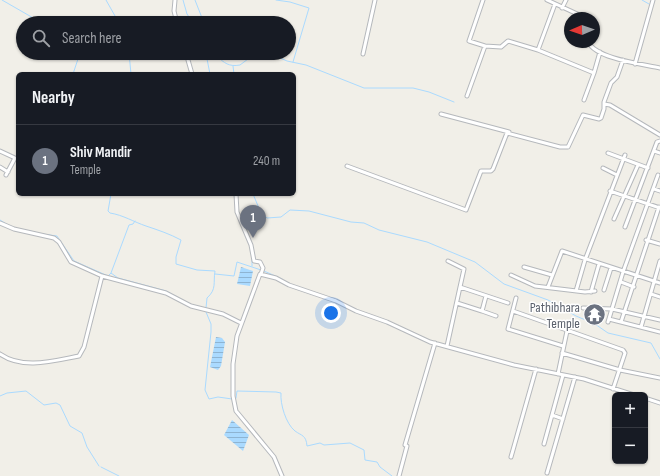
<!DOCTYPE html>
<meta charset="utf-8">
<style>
body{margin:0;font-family:"Sofia Sans Condensed",sans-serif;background:#20242c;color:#f1f3f6}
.controls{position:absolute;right:12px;bottom:12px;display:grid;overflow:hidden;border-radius:6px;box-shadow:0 1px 3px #0004}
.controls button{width:36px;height:36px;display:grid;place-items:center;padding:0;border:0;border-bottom:1px solid #363941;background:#171b24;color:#f1f3f6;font:20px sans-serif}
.compass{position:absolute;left:564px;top:12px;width:36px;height:36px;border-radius:50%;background:#171b24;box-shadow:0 1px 3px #0004;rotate:268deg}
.you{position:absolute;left:331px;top:313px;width:14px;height:14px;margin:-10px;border:3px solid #fff;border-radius:50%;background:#1a73e8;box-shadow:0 0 0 6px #1a73e833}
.badge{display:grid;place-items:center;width:26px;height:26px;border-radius:50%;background:#db2777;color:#fff;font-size:13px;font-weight:700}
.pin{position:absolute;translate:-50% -33px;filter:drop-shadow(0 1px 2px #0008)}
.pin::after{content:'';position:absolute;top:21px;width:14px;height:12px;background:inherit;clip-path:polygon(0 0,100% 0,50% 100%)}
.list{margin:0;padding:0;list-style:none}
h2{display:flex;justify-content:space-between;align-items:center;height:52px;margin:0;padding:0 16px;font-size:17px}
h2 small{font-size:13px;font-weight:400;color:#9ea1a6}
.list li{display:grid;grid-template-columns:26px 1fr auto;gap:12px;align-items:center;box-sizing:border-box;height:72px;padding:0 16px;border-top:1px solid #363941}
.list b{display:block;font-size:15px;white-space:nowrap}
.list p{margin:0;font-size:13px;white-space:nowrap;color:#9ea1a6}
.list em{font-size:13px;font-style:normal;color:#9ea1a6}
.icon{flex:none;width:22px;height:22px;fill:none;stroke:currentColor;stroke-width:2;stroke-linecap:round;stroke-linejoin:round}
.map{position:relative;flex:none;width:660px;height:476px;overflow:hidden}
.search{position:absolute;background:#171b24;box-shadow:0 1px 3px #0004;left:16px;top:16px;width:280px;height:44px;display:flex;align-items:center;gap:10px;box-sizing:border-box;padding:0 14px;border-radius:22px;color:#9ea1a6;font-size:15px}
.panel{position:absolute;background:#171b24;box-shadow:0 1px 3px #0004;left:16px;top:72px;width:280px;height:124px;border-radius:6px}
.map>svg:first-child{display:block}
.water{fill:url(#water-rules)}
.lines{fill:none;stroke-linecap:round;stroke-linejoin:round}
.stream{stroke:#aadaff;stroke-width:1}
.minor-casing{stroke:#b5b8bc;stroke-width:5}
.minor{stroke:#fff;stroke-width:3}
.labels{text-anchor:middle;stroke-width:3;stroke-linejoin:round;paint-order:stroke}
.worship-label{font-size:14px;fill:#5b616d;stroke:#fff;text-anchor:end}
</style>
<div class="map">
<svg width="660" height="476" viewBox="0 0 660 476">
<defs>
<pattern id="water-rules" width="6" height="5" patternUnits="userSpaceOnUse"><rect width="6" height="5" fill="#aadaff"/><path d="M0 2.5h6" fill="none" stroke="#8eb4d2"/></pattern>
</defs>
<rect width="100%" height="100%" fill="#f1efe8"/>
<!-- water -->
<path class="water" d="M241,267L253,271L250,286L237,284Z
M216,337L222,338L225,342L221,366L218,370L210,367Z
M232,420L249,435L243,451L224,435Z"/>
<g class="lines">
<!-- stream -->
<path class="stream" d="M2,0L42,23
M106,0L119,23
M183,0L187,14L193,23
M195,0L204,23
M276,0L290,2L309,8L293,62
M642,0L649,4
M129,53L131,74
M203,53L207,59L210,74
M218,53L217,56C224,63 229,67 240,65L252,56L278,57L287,61L306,65L364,88H413L429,92L454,102
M233,66L234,74
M73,74L80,53
M111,194L108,211L110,213C123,215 134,222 146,226C158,230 170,234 181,240L176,257V264L197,270L215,271C213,283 217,289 207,298L206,308
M253,194L261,213L267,218L281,217L290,210L309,211L351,222L364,223L379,230L427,242L475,262L504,284L548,300L576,316L595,324L608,333L651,343L660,359
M0,220L8,225
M24,230L35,232
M42,234L57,236L74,261L108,276L111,273L118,278L166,291L192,305
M252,259V266
M264,271L282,279
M111,273L129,225L133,224L135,221
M215,274L234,276L237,262L261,270
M206,312L211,324V332L205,390L209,399L218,397L232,399
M0,396L7,393L26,391L44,405L56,403L60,405L70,426L82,433L87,447L99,466
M236,398L237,391L276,392L281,393C280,404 286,424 295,431C302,436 306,435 307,446L320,443L324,445L350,443L364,450L365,460L377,462L380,467L392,476
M101,467L119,476"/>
<defs>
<path id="minor" d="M175,0L174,11L177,23
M483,0L469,41L485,46L501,47L508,41L538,50
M547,0L586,18
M555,4L538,50L594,73L600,52
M562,8L566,0
M588,42C597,59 642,64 660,68
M186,53L192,74
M363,54L375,0
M635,64L653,0
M467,96L485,46
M584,100L594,73
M604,104L610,105L660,135
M441,114L509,132
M0,151L15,158L6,175
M654,151L660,153
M608,153L648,168
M347,166L466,210L481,171H491L493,169L507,133L560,147H568L583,115L599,119L601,118L604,109V102L611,83L617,77L623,60
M0,167L8,172
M603,168L617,175
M654,189L660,191
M610,191L660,208
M236,194L237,212L251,245L254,261L260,262L263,268L261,274
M614,219L638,165
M0,223L14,229L54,238L59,242L71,262L102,276L166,293L191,306L223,314L241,323
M625,227L657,142L660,141
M646,240L660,244
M448,261L464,269L460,287L508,303
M524,267L552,275
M511,275L535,286L585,292L595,291
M621,282L634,287
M548,287L562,251L660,283
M604,290L611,268
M576,291L585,260L625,155
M591,292L599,264
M651,294L660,297
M486,296L482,311L496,316
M516,298L508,329L563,346
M457,303L482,311
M583,308L612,309L660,320
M513,311L623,350L625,353L613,389
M609,319L660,332
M608,322L623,272L658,175
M621,322L659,207
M641,327L660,261
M447,346L460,287
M562,353L620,370L660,378
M0,354C23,370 53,361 79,356L84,347L102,276
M558,374L567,331
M645,398L660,403
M552,415L563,419
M544,444L563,375
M511,457L536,369
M547,473L575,377
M282,476L274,457L236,411L233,396V364L237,336L260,274L276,278L289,285L336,301L356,311L387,322L430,342L514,365L584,379L634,395
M399,476L407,446L405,445L435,343"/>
</defs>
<!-- minor casing -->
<use href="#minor" class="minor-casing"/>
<!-- minor -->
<use href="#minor" class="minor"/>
</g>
<!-- icons -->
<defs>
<symbol id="temple-disc" viewBox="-11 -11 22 22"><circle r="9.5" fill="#6b7280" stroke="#fff"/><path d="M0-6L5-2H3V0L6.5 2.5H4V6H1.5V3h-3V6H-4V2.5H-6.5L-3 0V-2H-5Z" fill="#fff"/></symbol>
</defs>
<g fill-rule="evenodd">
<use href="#temple-disc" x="582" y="302" width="25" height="25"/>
</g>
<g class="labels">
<!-- worship labels -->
<g class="worship-label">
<text x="580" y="312">Pathibhara<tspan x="580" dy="16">Temple</tspan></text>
</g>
</g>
</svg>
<div class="controls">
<button>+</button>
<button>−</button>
</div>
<svg class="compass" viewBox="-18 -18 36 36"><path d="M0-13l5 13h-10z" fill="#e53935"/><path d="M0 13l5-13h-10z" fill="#9ea1a6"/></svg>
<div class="you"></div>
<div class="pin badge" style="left:253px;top:238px;background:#6b7280">1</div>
<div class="search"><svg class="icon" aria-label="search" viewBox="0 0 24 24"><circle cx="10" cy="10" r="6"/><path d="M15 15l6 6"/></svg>Search here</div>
<section class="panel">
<h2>Nearby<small></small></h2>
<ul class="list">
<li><span class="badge" style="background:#6b7280">1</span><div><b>Shiv Mandir</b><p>Temple</p></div><em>240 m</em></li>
</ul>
</section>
</div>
